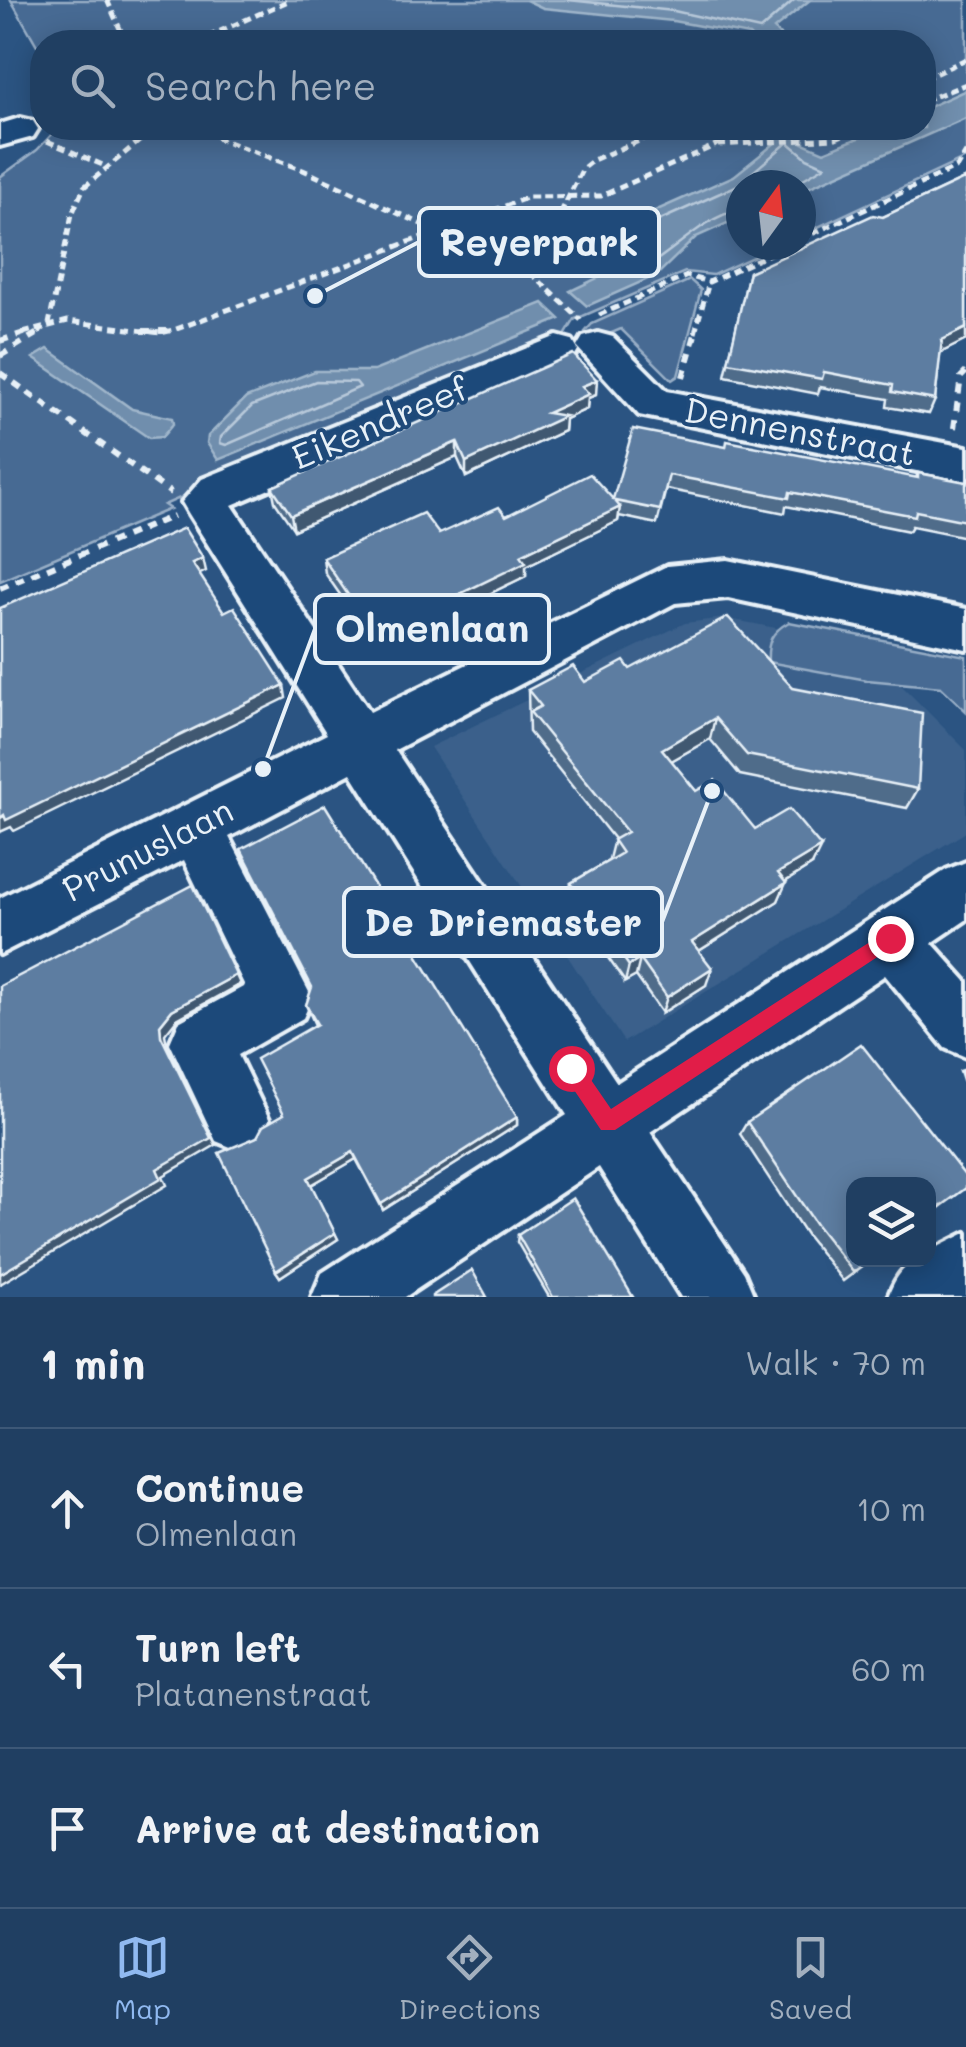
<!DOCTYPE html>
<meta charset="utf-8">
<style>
body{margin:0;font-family:Mali,sans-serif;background:#2d4a6b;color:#f1f3f6}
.controls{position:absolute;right:30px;bottom:30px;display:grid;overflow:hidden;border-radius:20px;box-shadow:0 5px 25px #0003}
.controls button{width:90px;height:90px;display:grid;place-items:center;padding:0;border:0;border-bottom:2px solid #3d5877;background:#203f62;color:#f1f3f6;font:50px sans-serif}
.compass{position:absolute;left:726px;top:170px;width:90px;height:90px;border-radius:50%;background:#203f62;box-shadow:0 5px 25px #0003;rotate:15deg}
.stop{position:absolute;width:30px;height:30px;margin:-22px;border:8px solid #e11d48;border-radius:50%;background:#fff}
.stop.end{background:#e11d48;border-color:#fff;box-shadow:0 2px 10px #0008}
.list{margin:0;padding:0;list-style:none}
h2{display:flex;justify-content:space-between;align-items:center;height:130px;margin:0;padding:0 40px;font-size:42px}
h2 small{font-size:32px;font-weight:400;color:#a2afbe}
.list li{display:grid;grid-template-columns:65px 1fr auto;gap:30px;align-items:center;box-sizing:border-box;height:160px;padding:0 40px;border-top:2px solid #3d5877}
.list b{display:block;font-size:38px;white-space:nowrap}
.list p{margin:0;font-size:32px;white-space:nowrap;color:#a2afbe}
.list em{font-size:32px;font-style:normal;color:#a2afbe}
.icon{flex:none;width:55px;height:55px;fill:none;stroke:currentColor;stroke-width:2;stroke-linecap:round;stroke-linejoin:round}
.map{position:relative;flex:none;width:966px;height:1297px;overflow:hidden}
.search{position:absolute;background:#203f62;box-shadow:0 5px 25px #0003;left:30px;right:30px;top:30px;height:110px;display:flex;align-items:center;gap:25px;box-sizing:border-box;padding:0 35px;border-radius:40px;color:#a2afbe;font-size:38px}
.sheet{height:610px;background:#203f62}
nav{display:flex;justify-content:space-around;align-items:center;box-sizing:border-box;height:140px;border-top:2px solid #3d5877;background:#203f62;font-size:28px;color:#a2afbe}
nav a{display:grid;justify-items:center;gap:5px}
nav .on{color:#90b9f0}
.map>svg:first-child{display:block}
.built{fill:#3a608b}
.green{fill:#476b93;stroke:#98aec6;stroke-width:2.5}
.water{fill:#708ead;stroke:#a0b6cb;stroke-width:2.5}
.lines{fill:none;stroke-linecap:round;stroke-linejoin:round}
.shore{stroke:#b8c9da;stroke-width:2.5}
.minor-casing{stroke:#e8f1f8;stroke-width:8}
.path-far2{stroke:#e8f1f8;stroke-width:5;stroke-dasharray:8 5;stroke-linecap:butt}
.path-far1{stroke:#e8f1f8;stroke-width:6;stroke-dasharray:9 8;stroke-linecap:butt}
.path{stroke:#e8f1f8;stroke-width:8;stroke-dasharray:12 9;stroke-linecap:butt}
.minor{fill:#1f4a7a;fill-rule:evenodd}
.wall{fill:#506c8a;stroke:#e8f1f8;stroke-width:2.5}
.shaded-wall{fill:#415871;stroke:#e8f1f8;stroke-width:2.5}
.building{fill:#5d7da1;stroke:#e8f1f8;stroke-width:2.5}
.route{fill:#e11d48}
.labels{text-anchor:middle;stroke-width:8;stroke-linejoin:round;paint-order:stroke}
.street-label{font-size:35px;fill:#e8f1f8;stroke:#1f4a7a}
.leader{fill:none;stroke:#e8f1f8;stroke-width:4}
.callout-dot{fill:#e8f1f8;stroke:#1f4a7a;stroke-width:4}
.callout{fill:#1f4a7a;stroke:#e8f1f8;stroke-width:4}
.callout-label{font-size:38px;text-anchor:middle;font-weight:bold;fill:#e8f1f8}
</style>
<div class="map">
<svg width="966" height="1297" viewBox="0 0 966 1297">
<rect width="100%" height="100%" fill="#2b5482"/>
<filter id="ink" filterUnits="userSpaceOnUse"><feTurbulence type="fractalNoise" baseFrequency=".01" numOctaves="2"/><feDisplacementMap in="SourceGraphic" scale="20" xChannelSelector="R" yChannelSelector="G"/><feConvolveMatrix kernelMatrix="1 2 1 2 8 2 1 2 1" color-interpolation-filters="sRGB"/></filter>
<g filter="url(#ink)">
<!-- built -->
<path class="built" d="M724,618L860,644L966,750V832L624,1042L430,747L685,623Z"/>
<!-- green -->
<path class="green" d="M11,0H966V158L801,235V185H741V245H779L713,275L685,272L583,316L575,319L563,339L189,494L164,505L170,509L0,581V177L37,150L58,128H924V42H42V54Z
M690,280L701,290L678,376L672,380L621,329L593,341L585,332L592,324Z
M789,622L966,656V711L941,687L867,680L768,662C767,642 771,632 789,622Z"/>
<!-- water -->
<path class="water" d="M526,0H810L774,29L787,42H756L749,35L673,21L543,8Z
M966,90V118L801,191V185H741V217L696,237L657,275L587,306L570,291L621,267L630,222L734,176L774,144V128H805L803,143L824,152L883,128H924V109Z
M543,303L560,319L218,460L207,443L208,436L246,398L315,371H374Z
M48,349L132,409L172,418L173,424L162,437L149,438L33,358Z"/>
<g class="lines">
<!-- shore -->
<path class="shore" d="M568,0L674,11L760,30L794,0
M741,209C699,219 675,252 638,272L633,269L638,230L738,185L788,142L807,158L825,166L793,185
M316,381L356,382L360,387L226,445L220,443L221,437L252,406Z"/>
<defs>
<path id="minor" d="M20,118L33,121L38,129L33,137L0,146V124Z
M598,333L613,337L667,391L966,447V481L639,415L577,347L583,337Z
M557,336L572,340L578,350L572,360L232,505L370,712L667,566L728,560L966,609V649L728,598L675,603L395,750L617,1083L946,870L966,862V920L932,943L966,981V1057L945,1048L885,975L650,1132L744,1273L754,1297H681L599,1167L405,1297H312L322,1273L567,1115L351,773L229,837L312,998L303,1018L238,1055L269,1119L260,1141L238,1150L216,1141L170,1043L179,1022L245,986L184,860L0,954V898L327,734L189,514L182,502L202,479Z
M966,1233V1297H888C896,1277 905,1260 928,1260V1252Z"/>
</defs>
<!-- minor casing -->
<use href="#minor" class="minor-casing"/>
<!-- path-far2 -->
<path class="path-far2" d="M107,0L126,42
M196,42L290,0
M924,79L966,59
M924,101L966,84
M206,128L220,139L303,170L461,242C495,248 523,238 554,226L583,168L593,160L670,128
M47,141L105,166
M718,145L836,138L859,128
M801,239L957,167L966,152
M502,246L581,320
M599,315L687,276L709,282L789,245
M23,333L68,321L160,333L174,330L529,197L601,196L714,146L735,128
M38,333L49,324L72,214L84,187L155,128
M695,333L709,282"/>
<!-- path-far1 -->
<path class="path-far1" d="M142,331H171
M0,341L30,331
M0,356L41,331
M0,373L171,493
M683,377L696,331
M954,428L961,377L966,372
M0,588L174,516"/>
<!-- path -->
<path class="path" d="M962,1069L966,1081"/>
<!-- minor -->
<use href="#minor" class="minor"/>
</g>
<!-- wall -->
<path class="wall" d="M966,178V340L940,353L935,400L929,414L887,407L888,399L820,387L818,394L725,376L749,272L883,217Z
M596,395L588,398L587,409L565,419L564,431L466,477L457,457L294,530L275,502L272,487Z
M726,447L916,478L918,473L966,482V537L912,526L909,531L786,506L785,513L666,489L657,524L619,516L618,521L526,566V576L444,616V625L382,655L325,573L323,558L439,534L506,516L613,499Z
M630,669L793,688L918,789L907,808L740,775L710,739L671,761L696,791L812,865L785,882L778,901L699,951L706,985L662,1013L636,976L625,982L568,901L571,883L610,860L609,859L614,839L529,732L528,690L585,682Z
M241,849L517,1117V1125L383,1210L356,1159L311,1185L338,1239L280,1277L276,1271L257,1137L284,1114L315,1025L306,1005L312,989L245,860Z
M747,1122L871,1260L843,1281L807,1236L740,1134Z
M518,1235L633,1297H549L517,1242Z"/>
<!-- shaded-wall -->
<path class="shaded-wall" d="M966,328V340L936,355L942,340Z
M597,380L596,395L588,398L587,409L565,419L564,431L466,477V462L547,413L582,386Z
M457,442V457L294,530L291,515Z
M620,507L618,521L526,566V576L444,616V625L382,655L380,642L439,604L521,555Z
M203,558L206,571L196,576L192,563Z
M284,685L286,698L14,831L11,827L0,832V818Z
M715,718L710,739L657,769L662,749Z
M821,847L812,865L770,891L778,873Z
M786,883L778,901L686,959L692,942Z
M640,959L636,976L625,982L629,966Z
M712,968L706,985L662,1013L667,997Z
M236,975L240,984L177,1019L165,1034L167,1045L216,1145L163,1176L167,1185L0,1284V1274L157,1169L161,1036L160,1025L172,1010Z
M517,1117V1125L383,1210L381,1204Z
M353,1152L356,1159L311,1185L308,1178Z
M335,1233L338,1239L280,1277L276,1271Z"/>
<!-- building -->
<path class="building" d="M966,178V328L942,340L935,400L892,392L893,385L824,372L822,379L728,362L749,272L873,215L883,217Z
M573,354L597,380L582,386L589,394L547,413L565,416L466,462L457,442L291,515L272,487Z
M633,429L726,447L727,441L918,478V473L966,482V521L916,511L915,516L790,492L789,498L669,475L660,510L615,501L620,507L521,555L526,562L439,604L444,611L380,642L323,558L423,513L439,534L499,507L506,516L590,474L613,499Z
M184,528L203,558L192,563L224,612L234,607L284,685L6,820L4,815L0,818V608Z
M728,617L793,688L922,713L918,789L747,755L715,718L662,749L696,791L715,780L755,829L789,809L821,847L778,873L786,883L692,942L712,968L667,997L640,959L629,966L571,883L622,853L613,840L627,832L530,712L541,706L528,690L573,666L585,682L624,661L630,669Z
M325,805L517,1117L381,1204L353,1152L308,1178L335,1233L276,1271L219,1153L257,1137L263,1126L284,1114L256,1059L317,1024L306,1005L312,987L241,849Z
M193,885L236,975L172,1010L160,1025L161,1036L211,1138L157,1169L161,1178L0,1274V986Z
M861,1044L966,1177V1188L928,1216V1184H854V1260H871L853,1272L817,1226L747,1122Z
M573,1198L633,1297H553L518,1235Z
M472,1270L487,1297H432V1296Z"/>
</g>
<!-- route -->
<path class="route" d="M890,929L900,938L897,944L615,1130H601L564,1075V1061H578L611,1109Z"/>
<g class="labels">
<!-- street labels -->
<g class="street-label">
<text transform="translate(380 423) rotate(-23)" y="12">Eikendreef</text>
<text transform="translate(800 432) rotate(11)" y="12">Dennenstraat</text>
<text transform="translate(148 850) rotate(-27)" y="12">Prunuslaan</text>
</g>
</g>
<!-- callouts -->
<path class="leader" d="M315 296L419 242M263 769L315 629M712 791L662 922"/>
<g class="callout-dot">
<circle cx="315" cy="296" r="10"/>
<circle cx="263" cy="769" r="10"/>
<circle cx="712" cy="791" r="10"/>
</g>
<g class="callout">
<rect x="419" y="208" width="240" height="68" rx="10"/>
<rect x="315" y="595" width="234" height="68" rx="10"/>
<rect x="344" y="888" width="318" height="68" rx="10"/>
</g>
<g class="callout-label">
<text x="539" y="256">Reyerpark</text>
<text x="432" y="642">Olmenlaan</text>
<text x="503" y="936">De Driemaster</text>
</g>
</svg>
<div class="controls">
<button><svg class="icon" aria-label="layers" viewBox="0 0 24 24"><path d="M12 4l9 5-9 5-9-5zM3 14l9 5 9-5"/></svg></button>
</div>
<svg class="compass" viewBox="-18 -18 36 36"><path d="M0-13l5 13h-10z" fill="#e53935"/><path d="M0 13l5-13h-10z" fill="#a2afbe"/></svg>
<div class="stop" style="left:571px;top:1068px"></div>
<div class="stop end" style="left:890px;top:938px"></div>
<div class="search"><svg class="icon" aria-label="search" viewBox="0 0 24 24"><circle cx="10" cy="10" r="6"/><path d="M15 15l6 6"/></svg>Search here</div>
</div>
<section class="sheet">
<h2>1 min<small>Walk · 70 m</small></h2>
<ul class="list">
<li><svg class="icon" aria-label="ahead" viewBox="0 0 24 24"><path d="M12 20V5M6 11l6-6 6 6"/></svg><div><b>Continue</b><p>Olmenlaan</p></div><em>10 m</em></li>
<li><svg class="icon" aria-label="left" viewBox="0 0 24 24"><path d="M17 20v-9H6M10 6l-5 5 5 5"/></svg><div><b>Turn left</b><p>Platanenstraat</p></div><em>60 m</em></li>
<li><svg class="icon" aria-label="arrive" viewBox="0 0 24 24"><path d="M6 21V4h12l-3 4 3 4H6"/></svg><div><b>Arrive at destination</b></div></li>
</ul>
</section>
<nav>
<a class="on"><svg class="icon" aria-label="map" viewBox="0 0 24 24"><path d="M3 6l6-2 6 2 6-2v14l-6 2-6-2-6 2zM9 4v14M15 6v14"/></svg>Map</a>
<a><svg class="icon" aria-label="directions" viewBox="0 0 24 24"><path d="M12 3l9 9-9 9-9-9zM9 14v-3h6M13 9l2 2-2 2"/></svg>Directions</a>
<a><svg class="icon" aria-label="saved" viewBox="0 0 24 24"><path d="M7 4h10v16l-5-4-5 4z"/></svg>Saved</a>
</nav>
